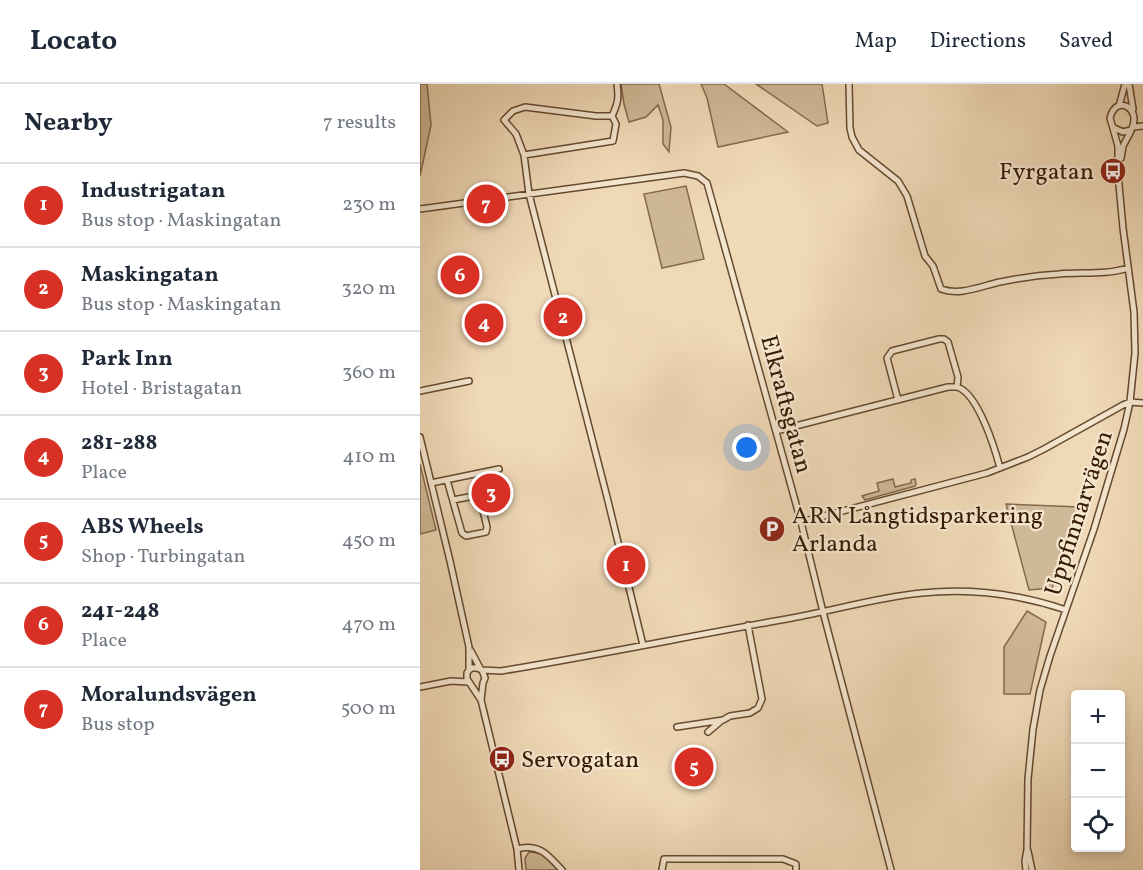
<!DOCTYPE html>
<meta charset="utf-8">
<style>
body{margin:0;font-family:Vollkorn,serif;background:#f6f6f7;color:#1f2937}
.controls{position:absolute;right:18px;bottom:18px;display:grid;overflow:hidden;border-radius:6px;box-shadow:0 3px 9px #0003}
.controls button{width:54px;height:54px;display:grid;place-items:center;padding:0;border:0;border-bottom:2px solid #e0e1e3;background:#fff;color:#1f2937;font:30px sans-serif}
.you{position:absolute;left:327px;top:364px;width:21px;height:21px;margin:-15px;border:4px solid #fff;border-radius:50%;background:#1a73e8;box-shadow:0 0 0 9px #1a73e833}
.badge{display:grid;place-items:center;width:39px;height:39px;border-radius:50%;background:#d93025;color:#fff;font-size:20px;font-weight:700}
.pin{position:absolute;translate:-50% -50%;border:3px solid #fff;box-shadow:0 2px 6px #0006}
.list{margin:0;padding:0;list-style:none}
h2{display:flex;justify-content:space-between;align-items:center;height:78px;margin:0;padding:0 24px;font-size:26px}
h2 small{font-size:20px;font-weight:400;color:#747a83}
.list li{display:grid;grid-template-columns:39px 1fr auto;gap:18px;align-items:center;box-sizing:border-box;height:84px;padding:0 24px;border-top:2px solid #e0e1e3}
.list b{display:block;font-size:22px;white-space:nowrap}
.list p{margin:0;font-size:20px;white-space:nowrap;color:#747a83}
.list em{font-size:20px;font-style:normal;color:#747a83}
.icon{flex:none;width:33px;height:33px;fill:none;stroke:currentColor;stroke-width:2;stroke-linecap:round;stroke-linejoin:round}
.map{position:relative;flex:none;width:723px;height:786px;overflow:hidden}
header{display:flex;align-items:center;gap:36px;box-sizing:border-box;height:84px;padding:0 30px;background:#fff;border-bottom:2px solid #e0e1e3}
header strong{font-size:28px}
nav{display:flex;gap:33px;margin-inline-start:auto;font-size:21px}
main{display:flex}
aside{flex:1;background:#fff}
.map>svg:first-child{display:block}
.green{fill:#d0b998;stroke:#836a4d;stroke-width:1.5}
.lines{fill:none;stroke-linecap:round;stroke-linejoin:round}
.minor-casing{stroke:#644a2f;stroke-width:8}
.minor{stroke:#f5e6d0;stroke-width:5}
.labels{text-anchor:middle;stroke-width:4.5;stroke-linejoin:round;paint-order:stroke}
.poi-label{font-size:24px;fill:#361b02;stroke:#f5e6d0;text-anchor:start}
.street-label{font-size:24px;fill:#361b02;stroke:#f5e6d0}
</style>
<header>
<strong>Locato</strong>
<nav><a>Map</a><a>Directions</a><a>Saved</a></nav>
</header>
<main>
<aside>
<h2>Nearby<small>7 results</small></h2>
<ul class="list">
<li><span class="badge">1</span><div><b>Industrigatan</b><p>Bus stop · Maskingatan</p></div><em>230 m</em></li>
<li><span class="badge">2</span><div><b>Maskingatan</b><p>Bus stop · Maskingatan</p></div><em>320 m</em></li>
<li><span class="badge">3</span><div><b>Park Inn</b><p>Hotel · Bristagatan</p></div><em>360 m</em></li>
<li><span class="badge">4</span><div><b>281-288</b><p>Place</p></div><em>410 m</em></li>
<li><span class="badge">5</span><div><b>ABS Wheels</b><p>Shop · Turbingatan</p></div><em>450 m</em></li>
<li><span class="badge">6</span><div><b>241-248</b><p>Place</p></div><em>470 m</em></li>
<li><span class="badge">7</span><div><b>Moralundsvägen</b><p>Bus stop</p></div><em>500 m</em></li>
</ul>
</aside>
<div class="map">
<svg width="723" height="786" viewBox="0 0 723 786">
<rect width="100%" height="100%" fill="#f0d9b7"/>
<filter id="stains"><feTurbulence type="fractalNoise" baseFrequency=".00333" numOctaves="4"/><feColorMatrix values="0 0 0 0 .2 0 0 0 0 .09 0 0 0 0 .02 0 0 0 .5 -.17"/></filter>
<radialGradient id="worn" r=".72"><stop offset=".6" stop-color="#630" stop-opacity="0"/><stop offset="1" stop-color="#630" stop-opacity=".3"/></radialGradient>
<!-- green -->
<path class="green" d="M0,0H7L11,41L0,92Z
M201,0H239L251,43L249,68L243,60V36L238,21L226,33L209,38L204,20Z
M281,0H304L368,48L298,63L287,14Z
M336,0H402L408,39L397,42Z
M266,102L284,175L242,184L224,110Z
M0,380L16,446L0,450Z
M473,395L475,403L491,399V396L495,395L496,400L495,402L445,416L442,412L459,407L457,399Z
M586,420L660,423L632,504L609,506Z
M607,527L626,538L610,610H584V563Z
M109,768C125,769 130,774 140,786H106L105,774Z"/>
<g class="lines">
<defs>
<path id="minor" d="M429,0L430,44L432,53L439,66L478,97L487,112L505,172L513,182L521,205C540,212 561,202 580,198C599,194 620,191 639,190C662,188 686,191 708,184
M709,0L713,25
M699,22L705,0
M192,32H176L105,23L93,27L84,36L96,50L104,71L109,110L187,413L223,561
M192,32C198,19 199,14 197,0
M714,43L723,42
M104,71L193,57L196,40L192,32
M701,74L703,62L711,47
M0,125L264,89L278,92L287,99L381,438L403,528L471,786
M0,307L49,297
M478,316L467,274L472,267L519,255H524L528,258L538,293L537,303
M356,347L528,303C529,303 536,303 537,303C558,309 575,365 580,384
M0,353L30,477L49,563V586
M27,396L42,449L46,452L66,448L67,443L60,415L54,412L33,416
M11,399L79,385
M381,438L567,389L608,373L624,365L703,321L710,318L723,319
M51,567L60,584
M62,586L65,594L63,599L61,616L97,765L99,786
M0,603L31,597L48,598
M61,616L47,595V589L49,586L52,584H57L62,586L81,587C178,571 275,551 372,534C416,526 458,513 502,509C551,504 599,510 646,526
M257,643L303,636L310,632L330,629L338,624L342,615L328,541
M288,648L301,637
M97,765C119,759 128,771 142,786
M608,767L612,786
M242,786L244,775H363L376,780V786
M606,786L605,777L607,766L608,695L613,645L620,606L630,572L674,445L704,345L710,318L715,269L714,228L703,144L698,90V62L690,34C696,9 723,25 711,46L703,48L694,44"/>
</defs>
<!-- minor casing -->
<use href="#minor" class="minor-casing"/>
<!-- minor -->
<use href="#minor" class="minor"/>
</g>
<!-- icons -->
<defs>
<symbol id="bus-disc" viewBox="-11 -11 22 22"><circle r="9.5" fill="#8f2418" stroke="#f5e6d0"/><path d="M-5-6H5V4H4V6H2V4H-2V6H-4V4H-5ZM-3.5-4V0h7V-4ZM-3.5 1.2v1.5H-2V1.2ZM2 1.2v1.5H3.5V1.2Z" fill="#fff"/></symbol>
<symbol id="parking-disc" viewBox="-11 -11 22 22"><circle r="9.5" fill="#8f2418" stroke="#f5e6d0"/><path d="M-3.5-5.5H1a3.5 3.5 0 0 1 0 7H-1V5.5H-3.5ZM-1-3.4V-.6H.8a1.4 1.4 0 0 0 0-2.8Z" fill="#fff"/></symbol>
</defs>
<g fill-rule="evenodd">
<use href="#bus-disc" x="678" y="72" width="30" height="30"/>
<use href="#parking-disc" x="337" y="430" width="30" height="30"/>
<use href="#bus-disc" x="67" y="660" width="30" height="30"/>
</g>
<g class="labels">
<!-- poi labels -->
<g class="poi-label">
<text x="674" y="95" text-anchor="end">Fyrgatan</text>
<text x="372" y="439">ARN Långtidsparkering<tspan x="372" dy="28">Arlanda</tspan></text>
<text x="101" y="683">Servogatan</text>
</g>
<!-- street labels -->
<g class="street-label">
<text transform="translate(367 320) rotate(75)" y="8">Elkraftsgatan</text>
<text transform="translate(658 429) rotate(-72)" y="8">Uppfinnarvägen</text>
</g>
</g>
<rect width="100%" height="100%" filter="url(#stains)"/>
<rect width="100%" height="100%" fill="url(#worn)"/>
</svg>
<div class="controls">
<button>+</button>
<button>−</button>
<button><svg class="icon" aria-label="locate" viewBox="0 0 24 24"><circle cx="12" cy="12" r="6"/><path d="M12 2v4M12 18v4M2 12h4M18 12h4"/></svg></button>
</div>
<div class="you"></div>
<div class="pin badge" style="left:206px;top:481px">1</div>
<div class="pin badge" style="left:143px;top:233px">2</div>
<div class="pin badge" style="left:71px;top:409px">3</div>
<div class="pin badge" style="left:64px;top:239px">4</div>
<div class="pin badge" style="left:274px;top:683px">5</div>
<div class="pin badge" style="left:40px;top:191px">6</div>
<div class="pin badge" style="left:66px;top:120px">7</div>
</div>
</main>
